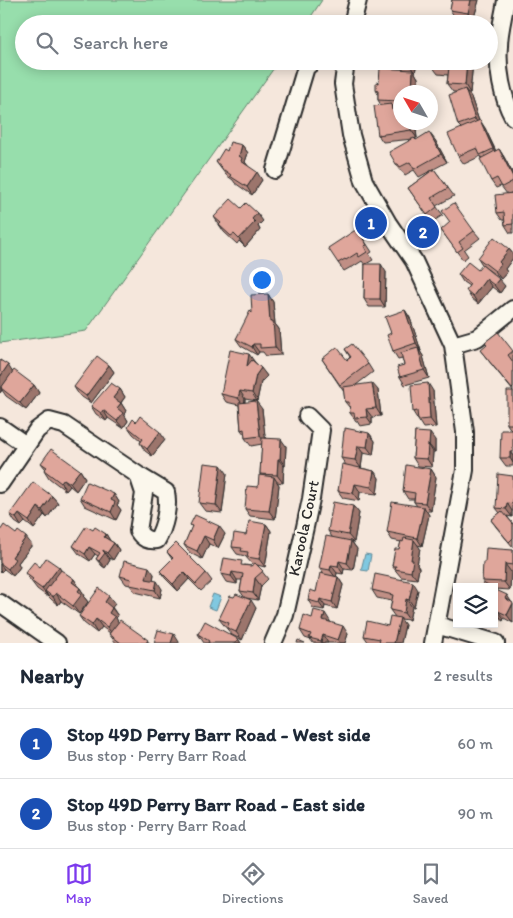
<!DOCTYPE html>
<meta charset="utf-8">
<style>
body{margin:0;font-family:Itim,sans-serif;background:#f6f6f7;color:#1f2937}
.controls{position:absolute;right:15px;bottom:15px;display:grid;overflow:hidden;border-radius:0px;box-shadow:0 2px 12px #0003}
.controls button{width:45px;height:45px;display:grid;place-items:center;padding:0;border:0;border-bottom:1px solid #e0e1e3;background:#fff;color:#1f2937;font:25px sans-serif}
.compass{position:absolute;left:393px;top:85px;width:45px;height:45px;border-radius:50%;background:#fff;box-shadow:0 2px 12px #0003;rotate:309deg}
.you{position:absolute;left:261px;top:279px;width:18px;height:18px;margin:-12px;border:4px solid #fff;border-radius:50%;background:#1a73e8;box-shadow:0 0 0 8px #1a73e833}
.badge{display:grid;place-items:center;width:32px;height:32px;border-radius:50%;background:#7c3aed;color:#fff;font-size:16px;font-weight:700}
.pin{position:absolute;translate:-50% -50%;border:2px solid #fff;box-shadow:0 1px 5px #0006}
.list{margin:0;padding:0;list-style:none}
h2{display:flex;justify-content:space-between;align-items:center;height:65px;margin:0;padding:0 20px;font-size:21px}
h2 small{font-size:16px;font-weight:400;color:#747a83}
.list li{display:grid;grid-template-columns:32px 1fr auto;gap:15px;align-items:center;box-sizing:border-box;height:70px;padding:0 20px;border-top:1px solid #e0e1e3}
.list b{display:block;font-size:19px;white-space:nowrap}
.list p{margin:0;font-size:16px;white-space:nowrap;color:#747a83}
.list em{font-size:16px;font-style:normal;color:#747a83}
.icon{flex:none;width:28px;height:28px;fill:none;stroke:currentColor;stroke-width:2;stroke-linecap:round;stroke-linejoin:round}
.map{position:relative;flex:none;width:513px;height:643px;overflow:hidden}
.search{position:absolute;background:#fff;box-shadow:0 2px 12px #0003;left:15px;right:15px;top:15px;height:55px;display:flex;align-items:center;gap:12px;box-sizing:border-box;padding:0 18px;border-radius:28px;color:#747a83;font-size:19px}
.sheet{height:205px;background:#fff}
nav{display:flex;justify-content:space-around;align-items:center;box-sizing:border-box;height:70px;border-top:1px solid #e0e1e3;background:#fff;font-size:14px;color:#747a83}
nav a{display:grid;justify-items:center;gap:2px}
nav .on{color:#7c3aed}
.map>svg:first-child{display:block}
.green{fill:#97deac;stroke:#61846c}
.water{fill:#80c8e0;stroke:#5e8998}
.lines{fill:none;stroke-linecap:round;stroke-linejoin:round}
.minor-casing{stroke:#2b2b2b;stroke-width:20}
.minor{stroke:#fbf7ec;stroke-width:16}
.wall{fill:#c08f85;stroke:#2b2b2b}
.shaded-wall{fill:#9c746c;stroke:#2b2b2b}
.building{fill:#dfa69b;stroke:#2b2b2b}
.labels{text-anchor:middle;stroke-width:5;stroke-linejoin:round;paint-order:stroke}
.street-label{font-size:16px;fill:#2b2b2b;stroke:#fbf7ec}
</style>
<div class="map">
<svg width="513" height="643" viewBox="0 0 513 643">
<rect width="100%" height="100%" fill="#f5e7dc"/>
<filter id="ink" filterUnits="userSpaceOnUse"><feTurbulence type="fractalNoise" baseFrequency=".02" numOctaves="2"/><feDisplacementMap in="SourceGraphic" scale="10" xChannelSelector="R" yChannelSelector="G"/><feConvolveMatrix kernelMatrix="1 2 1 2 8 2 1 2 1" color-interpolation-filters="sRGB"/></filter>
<g filter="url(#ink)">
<!-- green -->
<path class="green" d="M0,0H322L306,24H24V61H279L86,331L0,343Z"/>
<!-- water -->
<path class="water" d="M365,554L371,555L368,571L361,570Z
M213,594L221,597L216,610L208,607Z"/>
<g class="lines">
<defs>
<path id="minor" d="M506,0C504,15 499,31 499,46C497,69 502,97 513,117
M352,24L358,0
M346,61L343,84L351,135L364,181L388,223L414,261L453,345L465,432V470L433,643
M275,170L306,67L314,61
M453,345L477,338L513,309
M0,427L26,445
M0,484L37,430L49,421L64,425L138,475L166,492C169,507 165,526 157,540C148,541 143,539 138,531L144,493L138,475
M0,603L57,643
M437,625L496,643
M273,643L285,615L305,527L311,499L321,430L307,416"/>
</defs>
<!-- minor casing -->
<use href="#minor" class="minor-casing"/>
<!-- minor -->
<use href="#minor" class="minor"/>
</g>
<!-- wall -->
<path class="wall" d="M451,0H479L473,21L455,17L450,10L452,1Z
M392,61H417L415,73L418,78V92H400V108H394L400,122H415L417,138H415L416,140H435L447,162L419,177L414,170L405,175L403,172H402L396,164L413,139L383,142L378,135L381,105L378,100V94L376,90L379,83L404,70L400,64L401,63Z
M473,62L470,93H468L471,97L479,121L485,128L496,151L499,149L504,157L513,174V192L509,194L513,193V233H510L505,225L504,220H502L497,213L507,194L501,186L496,188L491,181L481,156L464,164L458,156L461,128L458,125V92H453L447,84L448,75L438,74L432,66Z
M242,145L248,153L245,162L248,166L262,180L252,195L235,183L233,180L226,175L216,162L227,151Z
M434,169L454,196L436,206L443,215L432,222L408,188Z
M241,208L263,221L258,226L260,230L245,247L239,241L237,244L224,232L214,217Z
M357,229L372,252L369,254L373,260L366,264L386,272L385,307H369L364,299L365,265L362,261L351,268V267L344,271L338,263Z
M441,230L474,231L480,238L464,250L468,256L463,260Z
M509,249L513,254V258L505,269L507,272L501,279L483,266L478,258Z
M478,270L505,286L500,293L492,287L478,304L471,298L466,290L469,286L463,282L458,274Z
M268,294L273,302L275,324L279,329L281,355L266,356L263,352H259L257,355L241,346L236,339L252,313Z
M405,310L410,318L421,351H420L423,356L429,378L405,385L400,377L404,365L402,358L398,359L393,351L391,333Z
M345,349L368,364L373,372L356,385L378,390L381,416L372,417V424L360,426L357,421H356L350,413V408L345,402L344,392L322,359L347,360L350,357Z
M480,350L513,351V466H506L500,458L511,430L507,424L513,391Z
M0,360L13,372L34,385L39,393L26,410L6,396L2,390L0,393Z
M254,361L267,376L261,382L257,401L245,399V403L262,409L265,438L286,446L285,466H284L283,483L277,482L279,485L275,519L250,516L245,509L258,487L261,476L260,474L262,444L251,446L245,438V435L241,430L239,405L226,402L221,394Z
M109,365L114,372L91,403L79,395L74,387Z
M120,389L125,397L121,403L126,411L124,414L128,421L123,428L108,418L106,421L96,414L91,406Z
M433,391L436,427L423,428L413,412Z
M128,427L165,440L152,456L145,451L140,443L141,441L133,434Z
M415,432L435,440V452H433L432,467L418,466L413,458Z
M369,433L375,441L373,455L363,453L361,468L374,471L379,478L377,494L360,492L359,501L343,498L338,491L346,465L341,458Z
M41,463L80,470L85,478L76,491L70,486L66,491L49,478L44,470L45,468Z
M431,469L436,477L431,511H426L429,515L422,546L417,545L420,548L417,565L419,568L417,579L401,577L392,566L399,549L401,542L392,540L387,532L417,506L414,502V499H408L403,491Z
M227,473L222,513L205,511L199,503Z
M513,476V511H512V517L507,516L513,524V547L497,528L491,520L500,513L496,508Z
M114,494L119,502L117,505L121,510L116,520L85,506L80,498Z
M52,496L58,503L47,518L44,515L34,529L25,522L21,526L15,522L10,514Z
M353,506L359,513L354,542H352L357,549L353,570L344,569L343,574L337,573L336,577H338L343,585L337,609L325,606L324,610L313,608L308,600L316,592L323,573L319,568L332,537L328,531Z
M266,524L271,531L265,567L257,565L268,579L261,586L258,600L246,598L256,608L242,640L232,635L219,619L234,597L245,598L240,591L242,580H237V584L226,582L221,574L245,565L251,566L253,565L245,556L237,554L232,547L246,535Z
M190,525L225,534L218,548L209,544L202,559L190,553L184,545L192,527Z
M93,530L106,534L110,541L114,543L119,550L113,560L109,558L110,560L105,568L102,566L96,559L98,556L95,554L90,561L79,554L73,546Z
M0,531L32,545L18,563L20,567L13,576L4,569L1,572L0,571Z
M513,550V572H511L510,590L495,589L513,623L504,618L503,621L494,616V587H481L484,584L482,581L485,562Z
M167,552L206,573L212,581L201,591L189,579L178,591L165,578L160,571L172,559Z
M40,567H59L61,571L74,579L85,596L84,597L88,602L79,614L61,601L58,605L51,599L48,596V597L37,589L25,573Z
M154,574L153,580L162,589L160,598L135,592L130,585L126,584L120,576Z
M372,590H418L414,607H412L409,620L400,619L405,625L401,643H369L364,636L388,626L395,617L390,610L392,601L377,598Z
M115,604L112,607L118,616L116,618L118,622L150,643H116L109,634L110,633L102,627L97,633L84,623L79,616Z
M312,618L330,621V622L348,634L345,643H313L311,640L305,638L300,630Z
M198,634L238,639L241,643H204Z"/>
<!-- shaded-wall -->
<path class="shaded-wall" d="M471,0H479L473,21L468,13Z
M411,61H417L415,73L418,78V92H412L413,70L410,66Z
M467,61H472L473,62L470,93L465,85Z
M465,89L471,97L481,127L475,119Z
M391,104L397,111L392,110Z
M480,120L485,128L498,157L493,149Z
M410,122H415L417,138L411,130Z
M429,132L435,140L447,162L441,154Z
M242,145L248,153L245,162L248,166L241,161L239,156Z
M499,149L504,157L513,174V177Z
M257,172L262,180L252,195L247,187Z
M257,213L263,221L258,226L260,230L245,247L239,239L252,219Z
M509,249L513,254V258L505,269L507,272L501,279L495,271L499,262Z
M381,264L386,272L385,307L380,299Z
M486,279L492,287L478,304L473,296Z
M499,279L505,286L500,293L494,285Z
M268,294L273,302L275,324L279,329L281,355L275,347L270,322Z
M405,310L410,318L421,351L416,343Z
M253,344L259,352L257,355L252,347Z
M418,348L423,356L429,378L424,370Z
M249,354L254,361L252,374L247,366Z
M8,365L13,373L1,388L2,390L0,393V377Z
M109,365L114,372L91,403L86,396Z
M261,368L267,376L261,382L257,401L252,393L256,375Z
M372,383L378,390L381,416L376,408Z
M428,383L433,391L436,427L430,419Z
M34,385L39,393L26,410L20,403Z
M120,389L125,397L119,405L113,398Z
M240,391L245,399L244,406L238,398Z
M256,401L262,409L266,444L260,436Z
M121,403L126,411L124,414L128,421L123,428L117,421V408Z
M366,409L372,417V424L367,417Z
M103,410L108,418L106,421L101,413Z
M160,432L165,440L152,456L147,449Z
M369,433L375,441L373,455L367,447Z
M430,433L435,440V452L429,445Z
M281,439L286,446L285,466L280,459Z
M428,444L433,452L432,467L427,459Z
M358,446L363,453L361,468L355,460Z
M510,452L513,456V463L510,458Z
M278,459L284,466L283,483L277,475Z
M221,465L227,473L222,513L216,505Z
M431,469L436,477L431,511L425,503Z
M80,470L85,478L76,491L70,483Z
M374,471L379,478L377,494L371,487Z
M274,477L279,485L275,519L269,511Z
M64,479L70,486L66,491L61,483Z
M355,484L360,492L359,501L353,493Z
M114,494L119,502L117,505L121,510L116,520L111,512V500Z
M52,496L58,503L47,518L42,510Z
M507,503L512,511V517L506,509Z
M353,506L359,513L354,542L348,535Z
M38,507L44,515L34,529L29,521Z
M424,507L429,515L422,546L417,538Z
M19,514L25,522L21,526L16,518Z
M266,524L271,531L265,567L259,559Z
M219,526L225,534L218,548L213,540Z
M106,534L111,542L104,537Z
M204,536L209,544L202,559L197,551Z
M26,537L32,545L18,563L20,567L13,576L8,569L12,557Z
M414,540L420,548L417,565L419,568L417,579L411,572V560Z
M351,541L357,549L353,570L347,563Z
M114,543L119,550L113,560L107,553Z
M89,547L95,554L90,561L85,554Z
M103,550L110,560L105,568L99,561Z
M339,561L344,569L343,574L338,566Z
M0,564L4,569L1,572L0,570Z
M505,564L511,572L510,590L504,582Z
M331,565L337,573L336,578L330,570Z
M59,567L64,575L45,591L48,596V597L42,589Z
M149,567L154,574L152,587L146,579Z
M184,572L189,579L178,591L173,584Z
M232,572L237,580V584L231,576Z
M338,577L343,585L337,609L332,602Z
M255,578L261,586L258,600L253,593Z
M74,579L79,587L72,582Z
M157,581L162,589L160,598L155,590Z
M413,582L418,590L414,607L409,600Z
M80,588L85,596L84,597L88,602L79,614L73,606L78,591Z
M56,593L61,601L58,605L53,597Z
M507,595L512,603L505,598Z
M109,596L115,604L110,610L105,602Z
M320,599L325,606L324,610L319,603Z
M406,599L412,607L409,620L404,613Z
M251,600L256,608L242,640L236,632Z
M513,604V623L507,615Z
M112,608L118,616L116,618L120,625L113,635L107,627L109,613Z
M498,611L504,618L503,621L497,613Z
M325,613L330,621L328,627L323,620Z
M400,618L405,625L401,643H394Z
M96,619L102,627L97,633L92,625Z
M343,626L348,634L345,643H340L338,640Z
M174,634L179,642V643H171Z
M323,635L328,643H322L321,641Z
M238,639L241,643H235Z"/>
<!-- building -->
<path class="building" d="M452,0H471L468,13L450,10Z
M401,61H411L410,66L400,64Z
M433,61H467L465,85L447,84L449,67L432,66Z
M380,68L413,70L412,92H400V98H398V101L378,100V91L376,90V82L379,83Z
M465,89L475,119L458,125L449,95Z
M391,104L392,110L400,109V122H410L411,130L378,135L374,106Z
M480,120L493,149L480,155L477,148L458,156L448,134Z
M429,132L441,154L414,169L410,162L400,167L398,164H396L389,152L414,138L416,140Z
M230,142L242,145L239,156L242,158L241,161L257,172L247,187L230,176L231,175L220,167L221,166L216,162L224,149L227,151Z
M499,149L513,177V181L502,187L497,178L491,181L480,159Z
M434,169L448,188L431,198L437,207L427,215L408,188Z
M513,193V224L505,225L504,212L497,213L495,195Z
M231,199L241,208L246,203L257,213L252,219L255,222L239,239L234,234L231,236L219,225L221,223L214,217Z
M454,203L474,231L459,242L463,248L457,252L441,230L450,222L442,211Z
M357,229L367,245L364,246L367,252L359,257L357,253L346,260L345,259L338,263L328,248Z
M494,237L509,249L499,262L501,264L495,271L478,258Z
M468,262L478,270L482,265L499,279L494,285L486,279L473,296L466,290L470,284L458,274Z
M365,264H381L380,299H364Z
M268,294L270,322L273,321L275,347L260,348V344H253L252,347L236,339L250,311L252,313L251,295Z
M405,310L416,343L393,351L387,335L391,333L385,317Z
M498,332L513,351L508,355L513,362V388L512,389L480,350L487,344L485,342Z
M352,344L368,364L340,385L322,359L337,347L347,360L351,357L345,349Z
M418,348L424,370L400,377L397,367L404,365L401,353Z
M230,350L249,354L247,366L252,360L261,368L256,375L252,393L240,391L238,398L221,394Z
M97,356L109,365L86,396L74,387Z
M0,360L8,365L0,377Z
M14,370L34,385L20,403L1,388Z
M111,383L120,389L113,398L121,403L117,408L123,413L117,421L103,410L101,413L91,406Z
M372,383L376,408L366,409L367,417L355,418L354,413H350L349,402H345L343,387Z
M428,383L430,419L418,420L417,411L413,412L411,385Z
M507,391H513V424H507Z
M256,401L260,436L245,438L244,429L241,430L239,403Z
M140,416L160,432L147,449L140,443L143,439L128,427L133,419L136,422Z
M345,428L369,433L367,447L358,446L355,460L341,458L344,431H345Z
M501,430H513V452H510V458H500Z
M415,432L430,433L429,445L428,444L427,459L413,458Z
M262,438L281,439L280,459H278L277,475L260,474Z
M51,449L80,470L70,483L64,479L61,483L44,470L47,467L41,463Z
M204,463L221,465L216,505L199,503Z
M342,464L374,471L371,487L355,484L353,493L338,491Z
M406,465L431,469L425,503L414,502L415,493L403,491Z
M498,474L513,476V504L507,503L506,509L496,508Z
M259,475L274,477L269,511L245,509L247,486L258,487Z
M33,482L52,496L42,510L38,507L29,521L19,514L16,518L10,514Z
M87,482L114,494L111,500L115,502L111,512L80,498Z
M333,502L353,506L348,535L328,531Z
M392,502L424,507L417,538L387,532Z
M502,511L513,524V538L509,542L491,520Z
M195,515L219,526L213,540L204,536L197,551L184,545L192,526L190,525Z
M249,521L266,524L259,559L247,557L248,552L241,551L242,548L232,547L234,533L246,535Z
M4,525L16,534L18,531L26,537L12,557L15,559L8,569L0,563V531Z
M86,526L93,530L95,527L106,534L104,537L114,543L107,553L103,550V551L105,553L99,561L96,559L100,553L89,547L85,554L73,546Z
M326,536L351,541L347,563L339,561L338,566L331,565L330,570L319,568Z
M404,538L414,540L411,560H413L411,572L395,569L396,566H392L395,549H399L401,541L403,542Z
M176,543L206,573L196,584L184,572L173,584L160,571L173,558L167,552Z
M486,548L513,550V565L505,564L504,582L482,581L483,562H485Z
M46,558L59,567L42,589L31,581L33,579L25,573L34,562L40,567Z
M224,558L242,561L241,565L251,566L255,563L263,571L255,578L253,593L240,591L243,574L232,572L231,576L221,574Z
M124,561L149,567L146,579L157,581L155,590L130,585L131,579L120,576Z
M61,570L74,579L72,582L80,588L78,591L82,594L73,606L56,593L53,597L45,591Z
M320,573L338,577L332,602L320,599L319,603L308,600L310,590L316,592Z
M375,574L413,582L409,600L406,599L404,613L390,610L393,595L372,590Z
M483,583L490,587H481Z
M99,588L109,596L105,602L112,608L109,613L115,617L107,627L96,619L92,625L79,616Z
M494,589L507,595L505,598L513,603L507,615L498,611L497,613L494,611Z
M236,594L251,600L236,632L227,628L229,623L219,619L230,596L234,597Z
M314,610L325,613L323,620L343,626L338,640L323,635L321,641L309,638L311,634L300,630L304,615L312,618Z
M390,616L400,618L394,643H379L380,639L364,636L367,621L388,626Z
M120,620L148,640L146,643H121L109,634Z
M205,621L238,639L235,643H208L209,641L198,634Z
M158,630L174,634L171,643H154Z
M298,640L305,643H297Z"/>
</g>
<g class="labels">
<!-- street labels -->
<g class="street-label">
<text transform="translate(303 528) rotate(-78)" y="6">Karoola Court</text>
</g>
</g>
</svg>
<div class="controls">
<button><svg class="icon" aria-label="layers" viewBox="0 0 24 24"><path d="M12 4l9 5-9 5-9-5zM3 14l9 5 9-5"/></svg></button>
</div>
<svg class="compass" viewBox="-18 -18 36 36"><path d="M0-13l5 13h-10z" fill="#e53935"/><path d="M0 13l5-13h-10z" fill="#747a83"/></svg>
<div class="you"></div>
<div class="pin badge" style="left:371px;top:223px;background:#1a4fb4">1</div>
<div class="pin badge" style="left:423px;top:232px;background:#1a4fb4">2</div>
<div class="search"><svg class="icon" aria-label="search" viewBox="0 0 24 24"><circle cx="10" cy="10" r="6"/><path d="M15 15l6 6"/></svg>Search here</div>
</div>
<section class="sheet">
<h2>Nearby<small>2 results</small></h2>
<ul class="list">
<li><span class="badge" style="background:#1a4fb4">1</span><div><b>Stop 49D Perry Barr Road - West side</b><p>Bus stop · Perry Barr Road</p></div><em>60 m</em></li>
<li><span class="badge" style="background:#1a4fb4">2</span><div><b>Stop 49D Perry Barr Road - East side</b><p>Bus stop · Perry Barr Road</p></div><em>90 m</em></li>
</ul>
</section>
<nav>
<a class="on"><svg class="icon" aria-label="map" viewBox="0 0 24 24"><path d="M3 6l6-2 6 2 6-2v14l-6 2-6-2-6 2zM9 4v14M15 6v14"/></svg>Map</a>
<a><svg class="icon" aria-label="directions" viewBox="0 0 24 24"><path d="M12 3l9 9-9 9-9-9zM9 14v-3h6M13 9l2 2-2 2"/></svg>Directions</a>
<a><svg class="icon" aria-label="saved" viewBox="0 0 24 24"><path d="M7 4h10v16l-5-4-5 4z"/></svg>Saved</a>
</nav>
